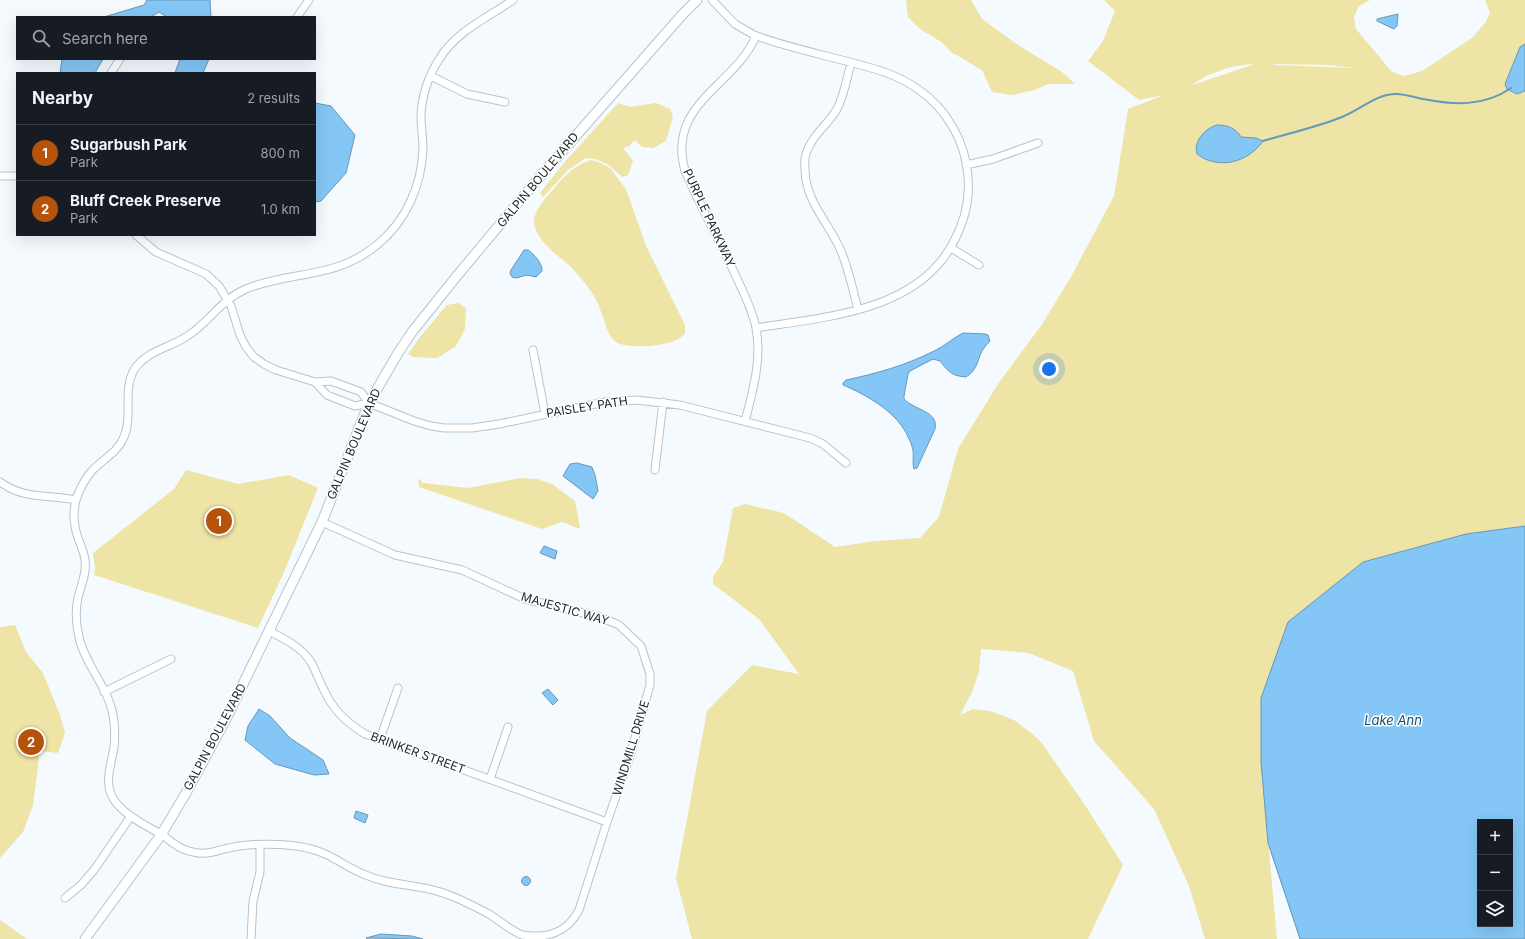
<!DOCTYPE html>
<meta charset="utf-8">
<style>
body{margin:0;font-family:Inter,sans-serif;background:#242831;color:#f1f3f6}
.controls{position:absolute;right:12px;bottom:12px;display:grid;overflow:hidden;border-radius:0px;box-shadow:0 4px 16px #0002}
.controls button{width:36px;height:36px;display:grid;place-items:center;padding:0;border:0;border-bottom:1px solid #363941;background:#171b24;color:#f1f3f6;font:20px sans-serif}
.you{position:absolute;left:1049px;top:369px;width:14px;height:14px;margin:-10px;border:3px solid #fff;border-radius:50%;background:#1a73e8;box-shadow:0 0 0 6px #1a73e833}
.badge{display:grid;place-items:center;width:26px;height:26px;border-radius:50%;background:#b45309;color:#fff;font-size:13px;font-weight:700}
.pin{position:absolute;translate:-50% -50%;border:2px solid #fff;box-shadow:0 1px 4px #0006}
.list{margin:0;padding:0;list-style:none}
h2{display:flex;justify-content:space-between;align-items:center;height:52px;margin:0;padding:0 16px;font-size:17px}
h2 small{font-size:13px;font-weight:400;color:#9ea1a6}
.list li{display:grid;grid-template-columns:26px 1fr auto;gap:12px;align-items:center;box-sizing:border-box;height:56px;padding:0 16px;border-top:1px solid #363941}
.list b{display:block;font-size:15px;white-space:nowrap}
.list p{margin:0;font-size:13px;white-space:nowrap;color:#9ea1a6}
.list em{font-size:13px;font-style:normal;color:#9ea1a6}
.icon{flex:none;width:22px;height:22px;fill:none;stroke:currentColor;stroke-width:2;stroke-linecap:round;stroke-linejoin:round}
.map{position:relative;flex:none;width:1525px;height:939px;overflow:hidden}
.search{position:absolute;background:#171b24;box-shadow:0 4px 16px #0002;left:16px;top:16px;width:300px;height:44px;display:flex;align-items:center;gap:10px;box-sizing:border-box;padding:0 14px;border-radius:0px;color:#9ea1a6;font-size:15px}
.panel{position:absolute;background:#171b24;box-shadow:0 4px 16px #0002;left:16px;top:72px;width:300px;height:164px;border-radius:0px}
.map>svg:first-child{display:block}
.green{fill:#eee4a6;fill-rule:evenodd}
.water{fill:#84c7f6;stroke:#6797b9;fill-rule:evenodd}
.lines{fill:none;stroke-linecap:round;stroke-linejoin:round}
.stream{stroke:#6797b9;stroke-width:2}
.minor-casing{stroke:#b6c3cd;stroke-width:9}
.tertiary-casing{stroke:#b6c3cd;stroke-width:11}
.minor{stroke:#fff;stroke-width:7}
.tertiary{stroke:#fff;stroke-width:9}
.labels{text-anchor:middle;stroke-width:3;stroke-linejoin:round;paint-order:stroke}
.street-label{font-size:12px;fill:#23282c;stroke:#fff}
.water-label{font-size:13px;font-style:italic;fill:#194b6b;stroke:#fff}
</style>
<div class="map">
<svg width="1525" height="939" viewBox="0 0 1525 939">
<rect width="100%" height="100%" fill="#f5faff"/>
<!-- green -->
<path class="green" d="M906,0H971L982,19L1018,45L1062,72L1075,84H1048L1035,90L1013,95L992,92L982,70L951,52L943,43L920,29L908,17Z
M1104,0H1370L1359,6L1354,17L1356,29L1392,72L1404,76L1422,71L1472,38L1485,23L1490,13L1485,0H1525V44L1520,47L1517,94L1525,91V526L1466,534L1261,762L1277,939H1205L1189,886L1154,809L1094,741L1073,671L1029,653L981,649L979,672L972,692L960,715L973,709L990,711L1014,720L1030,732L1041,742L1085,805L1123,865L1088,939H692L676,878L707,711L752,665L799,674L759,619L713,584V577L723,562L733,508L745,504L784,513L835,547L876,541L920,538L939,517L958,449L998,384L1043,323L1072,275L1114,196L1128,109L1164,95L1139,100L1088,61L1103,41L1115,11ZM1252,64V65L1192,85C1209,72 1231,66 1252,64ZM1273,64L1327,65L1356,68L1274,65Z
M618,103L630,107L656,103L670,109L673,117L666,141L653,148L642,147L635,140L629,146L623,148L633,161L628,175L622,177L609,165L596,159L586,158L568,170L543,197L540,193L564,163Z
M591,160L601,163L610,168L626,189L646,246L685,325V333C676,347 629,350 616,342C607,336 605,321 601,312C599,304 595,297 590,290C585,283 579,276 573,269C561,257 536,242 534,223C533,213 544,199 551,192C562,178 574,165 591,160Z
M458,303L466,308L465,329L456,346L437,358L413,357L408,354L420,337L447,305Z
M186,470L238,484L289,475L318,488L284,572L258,628L94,575L95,567L93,553L174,489Z
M418,478L423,483L468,488L520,478L537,479L552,484L575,501L580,529L562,522L542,529L419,487Z
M15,625L26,652L43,673L60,715L65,733L58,753L40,751L33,805L23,832L0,858V627Z
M0,920L27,939H0Z"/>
<!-- water -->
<path class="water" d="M147,0H210L211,17H167L159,12L151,17H104L144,5Z
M1398,14L1397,26L1394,29L1377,21V19Z
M1525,44V91L1517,94L1507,89L1505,84L1520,47Z
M62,59H103L95,73H60Z
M180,59H209L203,73H175Z
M315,103L331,106L355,135L346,173L321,201L315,202Z
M1217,125C1227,125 1236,128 1241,137L1256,138L1263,141C1252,157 1231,167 1211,161C1206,160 1201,157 1197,154C1193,142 1205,128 1217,125Z
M524,250H528C534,254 543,264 542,271L536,277L527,275L516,278L512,277L510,273L511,270Z
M963,333L985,334L988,335L990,341C986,345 982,350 980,355C977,365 975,371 966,377C951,376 948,371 940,361L933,359L910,371L908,374L904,396V399C914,410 939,411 935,429L917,468L914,469C912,463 914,457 913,450C912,447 911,442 909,439C899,413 867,395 843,385V383L846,380C878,373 904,366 934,351C945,346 953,338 963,333Z
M577,463L592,467L595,475L598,491L593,499L563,476L570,464Z
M1525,526V939H1300L1268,843L1261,762V698L1288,622L1363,562L1466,534ZM1480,822H1510V924H1480Z
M544,546L557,551L555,559L540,553Z
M548,689L558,700L553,705L542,693Z
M259,709L270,716L290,738L323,760L329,774L314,775L275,764L245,740L248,726Z
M356,811L368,815L365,823L354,818Z
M521.5 881a4.5 4.5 0 1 1 9 0a4.5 4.5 0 1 1-9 0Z
M381,934L412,936L423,939L366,938Z"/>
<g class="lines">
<!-- stream -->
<path class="stream" d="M1263,141C1290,133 1317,127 1342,117C1360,110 1376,94 1396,94C1404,94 1414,97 1423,99C1453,105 1484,107 1511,88"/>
<defs>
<path id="minor" d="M712,0L735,24L754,35C786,47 820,54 853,63C876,69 899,75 919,90C947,109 966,143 968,177C970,200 964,223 953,243C917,312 824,317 756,328
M297,17L309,0
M851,63C847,77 844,96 837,109C828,125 811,136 806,154C804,159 805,164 805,169C805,201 829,223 841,251C849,270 853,290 858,310
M111,73L120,59
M431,76L467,94L505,102
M966,165L993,159L1038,143
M0,176H17
M136,235L156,252L206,274L219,286L231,306L240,335L246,347L254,357L264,364L276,370L315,382L331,381L361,392L369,403L414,421L431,426L444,428H472L499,424L605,402L636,400L680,405L810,438L823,444L846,463
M951,248L979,265
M533,350L545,414
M315,382L327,395L355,406L369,403
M745,421C753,391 762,359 756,328C752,308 742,290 734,272C718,238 700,205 685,171C666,104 734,87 756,36
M655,470L663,402
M0,482C25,500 47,494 76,500
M322,522L395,555L462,570L525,599L600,617L619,625L641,646L650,674V685L629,759L607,822L579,910C568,932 547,939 522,935C510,930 500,921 489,914C468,903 447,892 424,888C403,884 383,883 363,874C344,866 328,852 307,848C287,843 249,843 229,848C221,849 214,853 206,853C198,854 191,852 183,849C176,846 170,841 164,836C149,827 131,819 119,806C101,788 111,767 114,747C115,737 115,725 113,715C108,687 85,665 79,637C76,624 75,611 78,598C81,585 87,573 85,560C84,552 81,546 78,538C73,523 72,507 79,492C82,485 86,478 91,472C101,460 116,454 123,439C134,417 122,391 134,370C145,352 168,348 186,337C208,324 220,300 246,289C292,270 336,280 378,244C406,221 422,185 423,148C423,138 421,127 421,117C421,97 429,74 440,58C457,31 487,18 513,0
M269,631C285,639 301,647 311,662C316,671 319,681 324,690C333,710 346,722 365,734L607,822
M104,692L171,659
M380,739L398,688
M490,779L508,727
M65,898L81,885L94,870L131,816
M251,939L253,901L260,872V845"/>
<path id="tertiary" d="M85,939L161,835L186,793L225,721L322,522L369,403L398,353L412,332L456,277L537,180L682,15L697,0"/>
</defs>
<!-- minor casing -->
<use href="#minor" class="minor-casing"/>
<!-- tertiary casing -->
<use href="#tertiary" class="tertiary-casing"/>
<!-- minor -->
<use href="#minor" class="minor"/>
<!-- tertiary -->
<use href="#tertiary" class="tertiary"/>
</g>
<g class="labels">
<!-- street labels -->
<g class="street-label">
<text transform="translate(538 180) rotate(-50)" y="4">GALPIN BOULEVARD</text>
<text transform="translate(709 218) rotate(65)" y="4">PURPLE PARKWAY</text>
<text transform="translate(587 407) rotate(-9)" y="4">PAISLEY PATH</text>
<text transform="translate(354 444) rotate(-67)" y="4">GALPIN BOULEVARD</text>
<text transform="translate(565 609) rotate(16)" y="4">MAJESTIC WAY</text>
<text transform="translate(215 737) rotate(-62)" y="4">GALPIN BOULEVARD</text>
<text transform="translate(631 748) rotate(-73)" y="4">WINDMILL DRIVE</text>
<text transform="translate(418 753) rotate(20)" y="4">BRINKER STREET</text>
</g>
<!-- water labels -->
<g class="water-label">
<text x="1393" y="725">Lake Ann</text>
</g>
</g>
</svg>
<div class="controls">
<button>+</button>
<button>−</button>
<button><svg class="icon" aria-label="layers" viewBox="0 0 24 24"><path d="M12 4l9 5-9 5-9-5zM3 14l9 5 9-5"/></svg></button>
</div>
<div class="you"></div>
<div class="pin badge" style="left:219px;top:521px">1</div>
<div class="pin badge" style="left:31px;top:742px">2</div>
<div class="search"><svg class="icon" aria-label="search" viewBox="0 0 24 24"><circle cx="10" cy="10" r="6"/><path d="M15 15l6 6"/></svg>Search here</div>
<section class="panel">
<h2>Nearby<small>2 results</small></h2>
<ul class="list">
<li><span class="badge">1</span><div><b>Sugarbush Park</b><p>Park</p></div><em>800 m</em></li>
<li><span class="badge">2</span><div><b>Bluff Creek Preserve</b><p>Park</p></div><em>1.0 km</em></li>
</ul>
</section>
</div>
